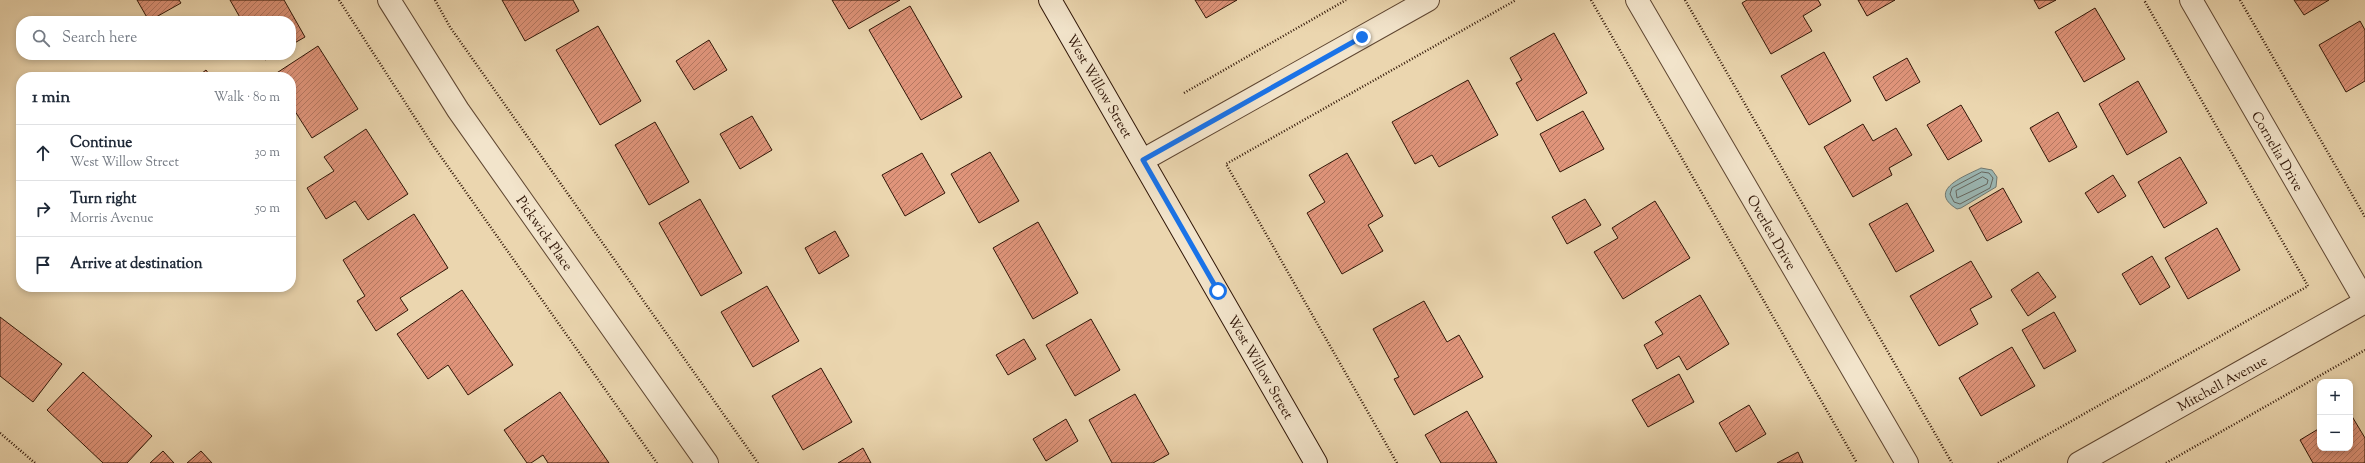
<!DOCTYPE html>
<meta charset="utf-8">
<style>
body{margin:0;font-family:"Sorts Mill Goudy",serif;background:#f2f2f3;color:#1f2937}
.controls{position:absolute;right:12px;bottom:12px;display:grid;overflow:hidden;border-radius:8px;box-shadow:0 2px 6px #0003}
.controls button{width:36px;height:36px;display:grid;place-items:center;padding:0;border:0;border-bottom:1px solid #e0e1e3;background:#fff;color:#1f2937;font:20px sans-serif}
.stop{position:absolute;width:12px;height:12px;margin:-9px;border:3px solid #1a73e8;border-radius:50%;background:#fff}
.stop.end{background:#1a73e8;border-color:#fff;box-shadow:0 1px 4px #0008}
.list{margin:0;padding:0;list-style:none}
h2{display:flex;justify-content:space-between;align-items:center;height:52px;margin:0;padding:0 16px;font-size:17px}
h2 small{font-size:13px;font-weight:400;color:#747a83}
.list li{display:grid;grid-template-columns:26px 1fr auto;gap:12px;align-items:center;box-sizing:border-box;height:56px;padding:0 16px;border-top:1px solid #e0e1e3}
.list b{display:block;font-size:15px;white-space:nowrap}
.list p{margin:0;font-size:13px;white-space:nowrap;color:#747a83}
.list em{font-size:13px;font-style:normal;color:#747a83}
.icon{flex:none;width:22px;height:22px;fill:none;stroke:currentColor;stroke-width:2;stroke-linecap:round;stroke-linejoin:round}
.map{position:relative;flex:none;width:2365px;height:463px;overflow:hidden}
.search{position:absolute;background:#fff;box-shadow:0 2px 6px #0003;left:16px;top:16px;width:280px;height:44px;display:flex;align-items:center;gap:10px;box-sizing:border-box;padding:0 14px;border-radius:16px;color:#747a83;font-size:15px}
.panel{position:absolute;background:#fff;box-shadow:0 2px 6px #0003;left:16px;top:72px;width:280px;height:220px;border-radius:16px}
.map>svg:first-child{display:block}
.water{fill:#9bb7b4;stroke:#70776f}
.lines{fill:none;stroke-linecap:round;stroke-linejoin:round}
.shore{stroke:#66665e;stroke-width:1}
.building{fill:url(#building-hatch);stroke:#301607}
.street-casing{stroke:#5f4631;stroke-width:24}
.secondary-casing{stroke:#301607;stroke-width:24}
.path{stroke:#301607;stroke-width:2.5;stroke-dasharray:1 2;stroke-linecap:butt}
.street{stroke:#f2e4cb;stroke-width:22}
.secondary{stroke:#f2e4cb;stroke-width:22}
.route{stroke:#1a73e8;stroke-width:5}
.labels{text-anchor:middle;stroke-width:3;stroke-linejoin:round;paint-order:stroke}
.street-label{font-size:14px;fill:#301607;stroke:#f2e4cb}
</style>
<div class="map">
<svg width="2365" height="463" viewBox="0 0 2365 463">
<defs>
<pattern id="building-hatch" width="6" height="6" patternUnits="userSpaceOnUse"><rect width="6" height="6" fill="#df947a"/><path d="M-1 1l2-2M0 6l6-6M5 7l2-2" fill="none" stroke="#b57862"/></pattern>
</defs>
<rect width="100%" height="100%" fill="#ebd6af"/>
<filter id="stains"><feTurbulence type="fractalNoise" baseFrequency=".005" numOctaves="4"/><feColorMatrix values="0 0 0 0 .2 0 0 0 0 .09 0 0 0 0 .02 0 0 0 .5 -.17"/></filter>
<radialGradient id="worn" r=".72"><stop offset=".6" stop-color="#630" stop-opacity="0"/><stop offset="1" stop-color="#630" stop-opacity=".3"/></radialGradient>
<!-- water -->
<path class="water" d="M1981,168L1992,170L1997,177L1996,187L1961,208L1957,209C1926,190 1965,176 1981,168Z"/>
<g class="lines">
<!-- shore -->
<path class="shore" d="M1982,172L1989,173L1993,178L1990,188L1960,204L1954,202L1950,194L1952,188Z
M1983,177L1988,180L1987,184L1957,198L1956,191Z"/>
</g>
<!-- building -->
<path class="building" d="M137,0H179L181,3L149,21Z
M230,0H284L305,37L291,45V21H242Z
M502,0H573L579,11L525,41Z
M832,0H900L849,29Z
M1195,0H1237L1206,18Z
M1747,0H1818L1821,5L1803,16L1812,31L1771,54L1742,3Z
M1858,0H1895L1867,16Z
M2034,0H2056L2039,9Z
M2294,0H2329L2304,15Z
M910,6L962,97L921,120L869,30Z
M2095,8L2125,59L2084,82L2055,32Z
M2360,21L2365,30V81L2346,92L2319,45Z
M598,26L641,101L600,125L556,50Z
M1554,33L1587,93L1537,121L1516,83L1522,80L1510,58Z
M709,40L727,70L694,90L676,61Z
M318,46L358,109L312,138L291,105V77L272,76Z
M1824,52L1851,101L1809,125L1781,76Z
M261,55H274L265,60Z
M1907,58L1920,82L1886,101L1873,77Z
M206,70L211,77H197Z
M1468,80L1498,135L1439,167L1432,155L1415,164L1392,122Z
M2138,81L2167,132L2127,155L2099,104Z
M1961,105L1982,141L1948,160L1927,125Z
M1583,111L1604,149L1560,172L1540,134Z
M2058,112L2077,147L2049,162L2030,128Z
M752,116L772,150L740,169L720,134Z
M655,122L689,182L649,205L615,145Z
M1863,124L1873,141L1896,128L1912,155L1889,168L1892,175L1853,197L1824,147Z
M366,129L408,194L368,220L355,201L326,219L307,188L334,171L324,157Z
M990,152L1019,201L979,223L951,174Z
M922,153L945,193L905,216L882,175Z
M1347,153L1383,216L1368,225L1383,251L1342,274L1307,213L1325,202L1309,175Z
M2180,157L2207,203L2164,228L2138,182Z
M2113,175L2126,196L2098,213L2085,193Z
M2003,188L2022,222L1987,241L1969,208Z
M700,199L742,273L701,296L659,223Z
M1585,199L1601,225L1567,244L1552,217Z
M1655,201L1690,258L1623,299L1594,252L1618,238L1612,228Z
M1907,203L1934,251L1896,272L1869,224Z
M414,214L448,268L400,298L408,310L376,331L357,301L365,296L343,260Z
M1038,222L1078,293L1033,319L993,248Z
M2217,228L2240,270L2188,299L2165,258Z
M835,231L849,256L819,274L805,248Z
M2152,256L2170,287L2140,305L2122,274Z
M1971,261L1992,297L1970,309L1978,324L1939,346L1910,296Z
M2038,272L2056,297L2028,316L2011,290Z
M767,286L799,341L753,367L721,312Z
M462,290L513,365L468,395L448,365L428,379L397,334Z
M1700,295L1729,344L1687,370L1679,356L1657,369L1644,345L1663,334L1655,322Z
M1424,301L1447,342L1459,335L1483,377L1414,415L1394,379L1399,377L1373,329Z
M2054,312L2076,351L2044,369L2022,330Z
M0,317L62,364L33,402L0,376Z
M1091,319L1120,370L1075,396L1046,345Z
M1024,339L1036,359L1008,375L996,355Z
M2012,347L2035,386L1981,416L1959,378Z
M821,368L852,422L803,450L772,396Z
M83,372L152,436L127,463H103L47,410Z
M1679,374L1694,402L1648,427L1632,400Z
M560,392L609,463H548L543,455L531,463H527L504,430Z
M1135,394L1169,454L1153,463H1112L1089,420Z
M1749,405L1766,434L1736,452L1719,423Z
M1467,411L1497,463H1441L1425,435Z
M2350,413L2365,438V463H2313L2300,440L2320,428V448H2350Z
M1066,419L1078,441L1046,461L1033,439Z
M863,448L871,463H838Z
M163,451L174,463H150Z
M201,451L212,463H187Z
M1798,452L1803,463H1777Z"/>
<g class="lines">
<defs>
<path id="street" d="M389,0L458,110L707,463
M1637,0L1907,463
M2191,0L2365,301
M1143,160L1428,0
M2079,463L2365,302"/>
<path id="secondary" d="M1050,0L1316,463"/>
</defs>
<!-- street casing -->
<use href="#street" class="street-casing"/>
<!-- secondary casing -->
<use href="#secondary" class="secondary-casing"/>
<!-- path -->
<path class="path" d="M339,0L432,144L657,463
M435,0L450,27L758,463
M1591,0L1857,463
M1685,0L1952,463
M2240,0L2365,217
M1184,93L1346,0
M0,433L35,463
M1397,463L1226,164L1516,0
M1998,463L2308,286L2144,0
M2166,463L2365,350"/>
<!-- street -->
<use href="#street" class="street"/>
<!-- secondary -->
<use href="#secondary" class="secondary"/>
</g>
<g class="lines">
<!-- route -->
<path class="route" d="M1218,291L1143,160L1362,37"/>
</g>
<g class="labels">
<!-- street labels -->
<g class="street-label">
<text transform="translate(1100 86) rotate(60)" y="5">West Willow Street</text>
<text transform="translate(2278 151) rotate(60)" y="5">Cornelia Drive</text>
<text transform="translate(1772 232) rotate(60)" y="5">Overlea Drive</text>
<text transform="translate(545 233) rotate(55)" y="5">Pickwick Place</text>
<text transform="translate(1261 367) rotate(60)" y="5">West Willow Street</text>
<text transform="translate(2222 383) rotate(-29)" y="5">Mitchell Avenue</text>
</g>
</g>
<rect width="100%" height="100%" filter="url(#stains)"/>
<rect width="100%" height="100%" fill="url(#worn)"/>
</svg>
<div class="controls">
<button>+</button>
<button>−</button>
</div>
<div class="stop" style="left:1218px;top:291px"></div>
<div class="stop end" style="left:1362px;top:37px"></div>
<div class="search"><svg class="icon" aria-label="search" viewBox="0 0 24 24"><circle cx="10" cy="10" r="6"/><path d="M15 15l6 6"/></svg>Search here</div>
<section class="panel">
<h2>1 min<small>Walk · 80 m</small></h2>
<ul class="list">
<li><svg class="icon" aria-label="ahead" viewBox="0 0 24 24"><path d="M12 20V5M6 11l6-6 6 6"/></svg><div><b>Continue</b><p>West Willow Street</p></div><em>30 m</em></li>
<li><svg class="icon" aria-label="right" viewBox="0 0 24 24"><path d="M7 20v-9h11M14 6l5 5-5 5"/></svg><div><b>Turn right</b><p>Morris Avenue</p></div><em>50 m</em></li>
<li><svg class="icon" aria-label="arrive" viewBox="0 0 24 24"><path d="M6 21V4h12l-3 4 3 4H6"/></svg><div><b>Arrive at destination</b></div></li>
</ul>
</section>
</div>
